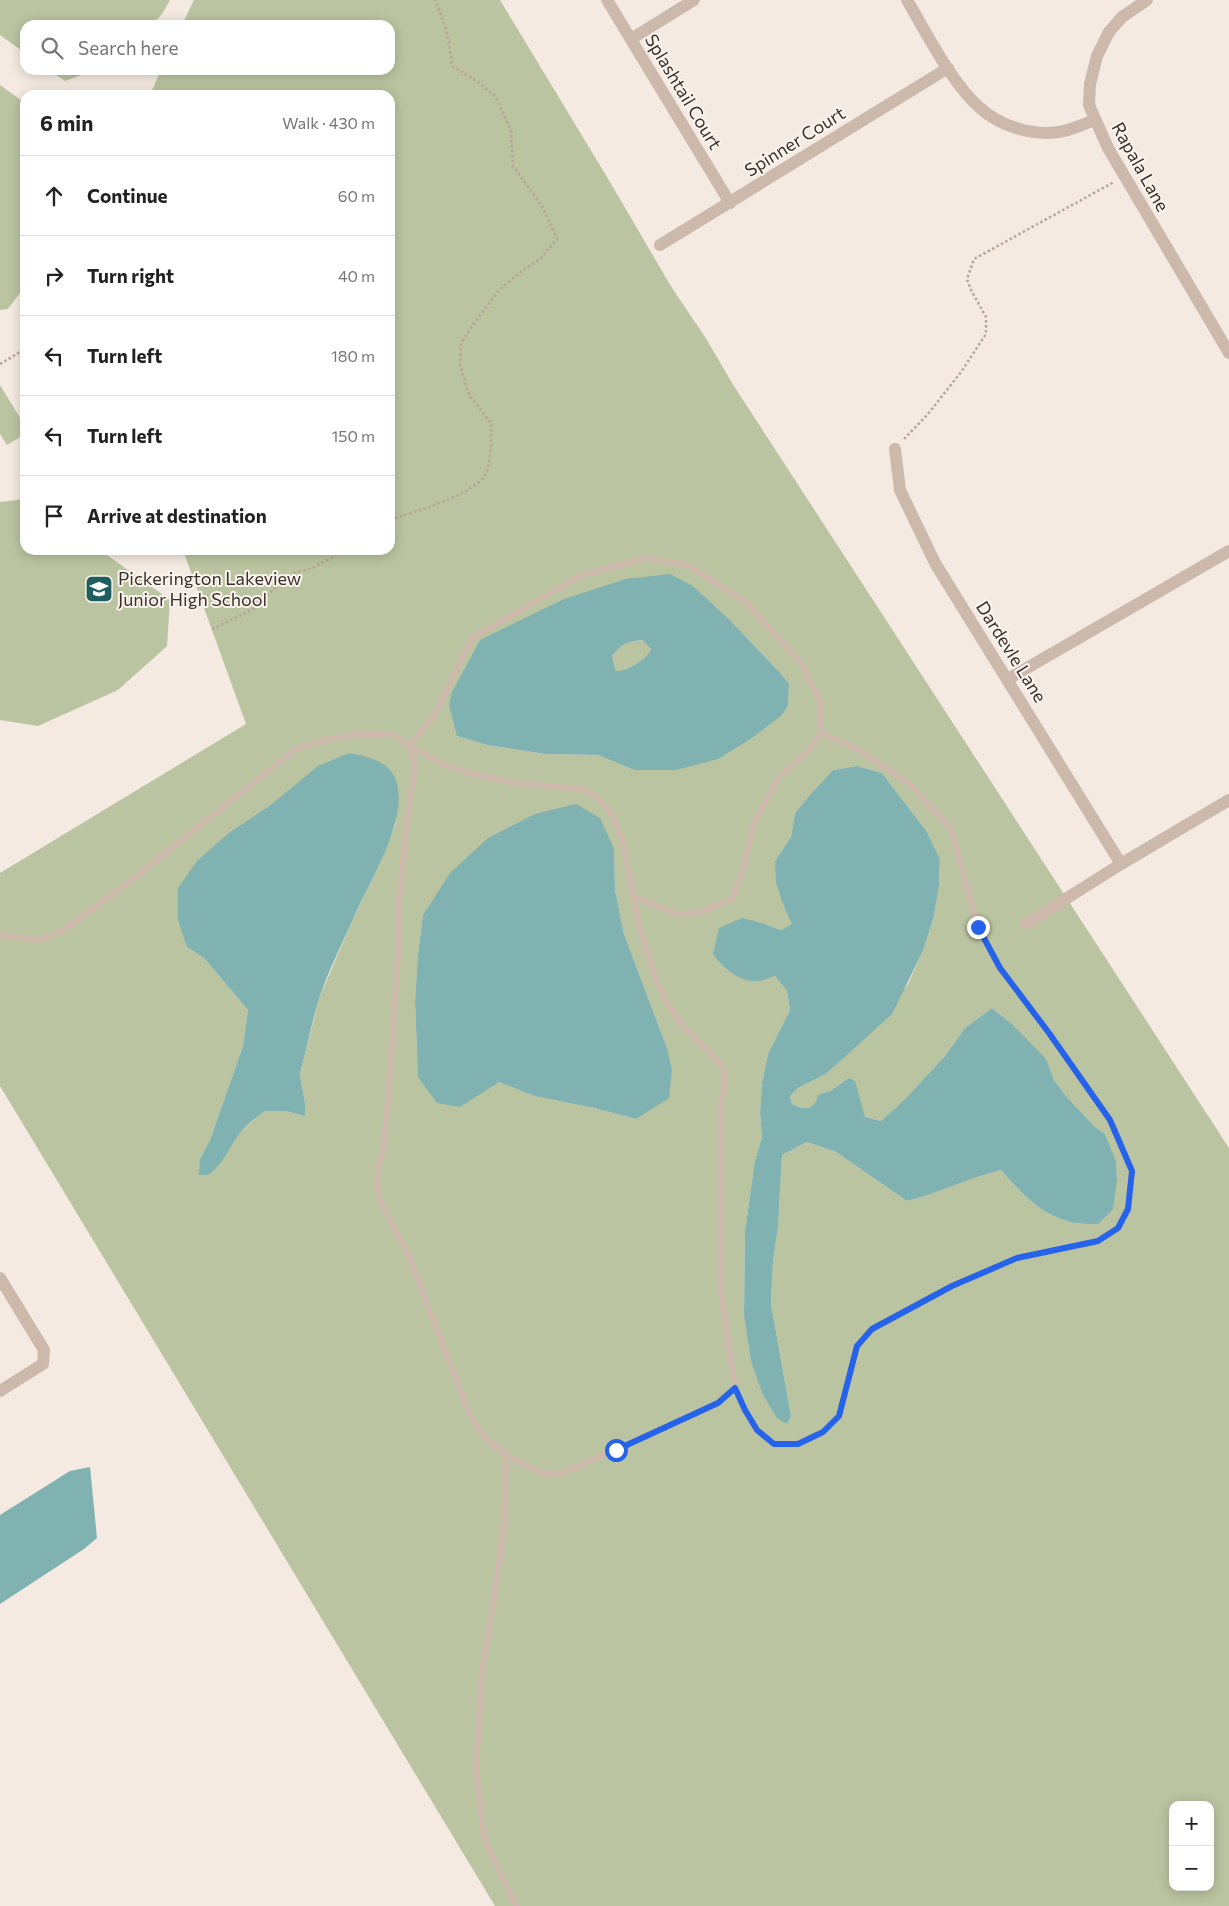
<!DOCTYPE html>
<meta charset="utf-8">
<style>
body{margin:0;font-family:Commissioner,sans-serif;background:#f2f2f2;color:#222}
.controls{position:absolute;right:15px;bottom:15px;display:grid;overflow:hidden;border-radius:10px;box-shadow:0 2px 12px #0003}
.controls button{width:45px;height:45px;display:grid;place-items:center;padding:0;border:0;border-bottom:1px solid #e0e0e0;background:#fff;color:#222;font:25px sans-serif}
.stop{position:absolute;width:15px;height:15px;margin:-11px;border:4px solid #2563eb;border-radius:50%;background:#fff}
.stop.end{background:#2563eb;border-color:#fff;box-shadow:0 1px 5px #0008}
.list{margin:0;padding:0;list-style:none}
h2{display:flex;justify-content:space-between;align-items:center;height:65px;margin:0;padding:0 20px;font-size:21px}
h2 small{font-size:16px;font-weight:400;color:#767676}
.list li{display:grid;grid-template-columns:32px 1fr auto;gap:15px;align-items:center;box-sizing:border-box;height:80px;padding:0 20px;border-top:1px solid #e0e0e0}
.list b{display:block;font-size:19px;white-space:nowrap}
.list em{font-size:16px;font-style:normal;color:#767676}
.icon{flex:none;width:28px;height:28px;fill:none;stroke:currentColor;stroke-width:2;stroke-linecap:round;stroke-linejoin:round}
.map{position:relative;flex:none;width:1229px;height:1906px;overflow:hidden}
.search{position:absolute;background:#fff;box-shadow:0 2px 12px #0003;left:20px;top:20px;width:375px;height:55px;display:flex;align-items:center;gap:12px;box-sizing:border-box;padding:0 18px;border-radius:15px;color:#767676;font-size:19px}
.panel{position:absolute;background:#fff;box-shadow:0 2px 12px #0003;left:20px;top:90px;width:375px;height:465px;border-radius:15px}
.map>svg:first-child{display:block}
.green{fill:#bac4a0;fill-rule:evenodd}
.water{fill:#7fb2b1;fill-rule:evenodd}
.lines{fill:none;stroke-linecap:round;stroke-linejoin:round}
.path{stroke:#b9a396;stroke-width:2.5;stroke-dasharray:2.5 2.5;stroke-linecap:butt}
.lane{stroke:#cdb9ac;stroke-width:6}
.street{stroke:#cdb9ac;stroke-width:12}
.route{stroke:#2563eb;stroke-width:6}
.labels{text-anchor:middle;stroke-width:4;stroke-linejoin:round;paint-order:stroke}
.street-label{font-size:18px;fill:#3b2f2b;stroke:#fbf4ee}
.poi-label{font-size:18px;fill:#3b2f2b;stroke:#fbf4ee;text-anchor:start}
</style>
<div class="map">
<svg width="1229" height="1906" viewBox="0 0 1229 1906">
<rect width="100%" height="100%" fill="#f4eae1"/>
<!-- green -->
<path class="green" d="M0,0H170L164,11L153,25H25V53L0,35Z
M194,0H500L607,177L672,288L707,340L732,383L1229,1148V1906H495L0,1086V873L246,724L183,550H390V95H150L161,70H390V25H182ZM693,586L730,620L783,676L789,684L788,705L634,770L598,755L545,754L487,745L457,736ZM857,766L882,773L927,832L940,859L939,886L934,916L923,951L908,984L872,1031L826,1074L798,1088L790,1096L792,1104C805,1110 815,1111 819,1095L830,1091L849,1078L865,1117L881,1121L905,1099L945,1056L965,1028L992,1008L1013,1025L1045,1059L1054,1080L1066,1096L1094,1126L1105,1134L1116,1161L1117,1179L1098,1224C1089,1224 1078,1224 1070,1222C1039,1214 1021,1193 1001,1170C969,1178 939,1193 907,1201L836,1152L807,1142L782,1155L778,1227L773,1262L771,1304L791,1416L786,1424L744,1314L745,1231L755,1160L762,1137L760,1113L762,1083L768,1054L790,1010L787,991L775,976L765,924L781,930L793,924L784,907L775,861L791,837L795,813L809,796L833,770ZM272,804L396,823L379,866L353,919L320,996L300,1073C301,1088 307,1101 305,1116L285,1111H265L243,1129L200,1159L210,1140L243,1046L248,1010L204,958L187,947L230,832ZM614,849L615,890L624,934L667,1048L636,1119L594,1108L534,1096L499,1082L418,1077L415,1001L418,954L423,915ZM1173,1805H1210V1887H1173Z
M49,70H95L65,81Z
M0,85L25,103V286L8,309L0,310Z
M0,385L25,426V434L7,445L0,434Z
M25,499V550H100L170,600L167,646L118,690L38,726L0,720V502Z
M642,640L651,649C648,658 627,672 616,671L612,656C622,644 626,642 642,640Z"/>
<!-- water -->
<path class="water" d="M670,574L693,586L730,620L783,676L789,684L788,705L782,715L752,738L718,759L676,770H634L598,755L545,754L487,745L457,736L449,705L452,692L480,640L564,599L626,579ZM642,640L651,649C648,658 627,672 616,671L612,656C622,644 626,642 642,640Z
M349,753C368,757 392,761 397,784C407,823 369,883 353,919C342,944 329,970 320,996C312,1021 307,1048 300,1073C301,1089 307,1100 305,1116L285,1111H265C258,1117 250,1122 243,1129C230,1144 226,1162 208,1175H199L200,1159L210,1140L243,1046L248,1010L204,958L187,947L178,920V888L197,861L230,832L272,804L318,766Z
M857,766L882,773L927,832L940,859L939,886L934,916L923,951L892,1014L826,1074L798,1088L790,1096L792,1104C804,1110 815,1111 818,1095L830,1091L849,1078L855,1081L865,1117L881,1121L905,1099L945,1056L965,1028L992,1008L1013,1025L1046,1059L1054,1080L1066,1096L1094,1126L1105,1134L1116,1161L1117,1179L1113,1209L1098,1224C1089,1224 1078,1224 1070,1222C1039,1214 1021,1193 1001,1170C969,1178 939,1193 907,1201L836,1152L807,1142L782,1155L778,1227L773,1262L771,1304L791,1416L787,1424L777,1418L763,1395L751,1361L744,1314L745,1231L755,1160L762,1137L760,1113L762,1083L768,1054L790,1010L787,991L775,976C769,978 762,981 756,981C739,982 722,967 713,954L719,928L742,918L765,924L781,930L792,924L784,907L776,882L775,861L791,837L795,813L809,796L833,770Z
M576,804L600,818L614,849L615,890L624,934L667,1048L672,1070L669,1098L636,1119L594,1108L534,1096L499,1082L460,1107L437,1103L418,1077L415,1001L418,954L423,915L450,873L488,838L535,814Z
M90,1467L97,1538L84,1549L0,1604V1515L70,1471Z"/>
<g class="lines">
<!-- path -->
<path class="path" d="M0,364L25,349
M904,439L928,414L961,372L986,334V317L971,290L967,279L974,259L1114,182
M390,519C410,514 479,493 486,473C492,458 491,439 491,423L469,395L460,365L461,344L472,326L499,290L523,270L540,259L557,239L542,206L513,166L511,131L496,97L477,81L452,66C450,43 445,22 435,0
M212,629L254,609L279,584L296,572L310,569L332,558L339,550"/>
<!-- lane -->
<path class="lane" d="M409,746L434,716L472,638L582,575L647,558L687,565L746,602L801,663L820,701L821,733L808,751L779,777L754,823L744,866L732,899L703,911L679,915L633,896
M0,935L39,940L62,931L120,889L296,749L328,739L358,734L394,735L409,746L447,766L466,772L514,783L581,789L594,795L605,806L614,818L623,842L639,926L656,980L666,1001L682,1025L721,1064C728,1078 724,1090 720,1105V1265L721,1291L735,1388L718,1403L697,1413L563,1473L545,1474L529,1467L506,1454L485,1438L469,1413L408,1254L380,1201L377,1182L379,1163L383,1151L388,1099L398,956V908L407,821L415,766L409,746
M735,1388L745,1410L757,1431L774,1444L798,1443L823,1432L839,1416L857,1346L872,1329L952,1286L1017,1258L1098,1241L1118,1228L1128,1209L1132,1171L1110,1120L1049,1033L1000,968L978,927L951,829L911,785L859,750L821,733
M506,1454L505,1518L493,1606L482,1668L476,1769L484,1838L516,1906"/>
<!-- street -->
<path class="street" d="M607,0L730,203
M907,0C926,32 952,84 980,108C1000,126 1032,136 1058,132C1070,131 1083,124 1095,120
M1147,0L1122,17L1109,32L1097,56L1090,84L1089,105L1108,148L1229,353
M631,39L694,0
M660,245L948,68
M895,449L900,490L935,563L1121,864
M1008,679L1229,551
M1026,924L1121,864L1229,800
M0,1278L44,1350L43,1364L0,1391"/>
</g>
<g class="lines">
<!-- route -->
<path class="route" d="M616,1450L718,1403L735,1388L745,1410L757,1430L774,1444H798L823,1432L839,1416L857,1346L872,1329L952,1286L1017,1258L1098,1241L1118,1228L1128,1209L1132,1171L1110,1120L1049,1033L1000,968L978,927"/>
</g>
<!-- icons -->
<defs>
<symbol id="school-square" viewBox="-11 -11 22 22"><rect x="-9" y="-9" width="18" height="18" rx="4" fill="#1f5e5e" stroke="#fbf4ee"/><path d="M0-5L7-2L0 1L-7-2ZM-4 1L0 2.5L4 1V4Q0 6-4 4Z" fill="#fff"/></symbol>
</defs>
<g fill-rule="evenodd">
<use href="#school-square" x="83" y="573" width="32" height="32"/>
</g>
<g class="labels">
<!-- street labels -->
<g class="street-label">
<text transform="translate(683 92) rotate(59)" y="6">Splashtail Court</text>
<text transform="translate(795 142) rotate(-32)" y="6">Spinner Court</text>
<text transform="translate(1140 167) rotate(61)" y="6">Rapala Lane</text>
<text transform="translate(1011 652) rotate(58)" y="6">Dardevle Lane</text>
</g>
<!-- poi labels -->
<g class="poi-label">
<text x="118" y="585">Pickerington Lakeview<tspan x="118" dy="21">Junior High School</tspan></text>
</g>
</g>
</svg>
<div class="controls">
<button>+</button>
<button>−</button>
</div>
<div class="stop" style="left:616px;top:1450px"></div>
<div class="stop end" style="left:978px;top:927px"></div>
<div class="search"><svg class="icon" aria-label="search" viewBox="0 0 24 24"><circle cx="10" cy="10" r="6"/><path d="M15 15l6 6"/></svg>Search here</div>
<section class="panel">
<h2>6 min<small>Walk · 430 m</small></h2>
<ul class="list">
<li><svg class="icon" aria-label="ahead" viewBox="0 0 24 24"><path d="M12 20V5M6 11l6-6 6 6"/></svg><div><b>Continue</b></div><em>60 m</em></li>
<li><svg class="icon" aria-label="right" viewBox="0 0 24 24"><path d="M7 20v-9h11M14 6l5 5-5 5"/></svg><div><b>Turn right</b></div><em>40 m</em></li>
<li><svg class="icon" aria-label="left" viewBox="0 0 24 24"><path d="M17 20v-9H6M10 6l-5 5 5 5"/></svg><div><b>Turn left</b></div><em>180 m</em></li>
<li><svg class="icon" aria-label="left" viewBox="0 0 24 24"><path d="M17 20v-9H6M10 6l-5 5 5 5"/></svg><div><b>Turn left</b></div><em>150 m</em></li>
<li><svg class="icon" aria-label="arrive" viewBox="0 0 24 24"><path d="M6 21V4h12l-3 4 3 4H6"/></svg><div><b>Arrive at destination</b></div></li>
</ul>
</section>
</div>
